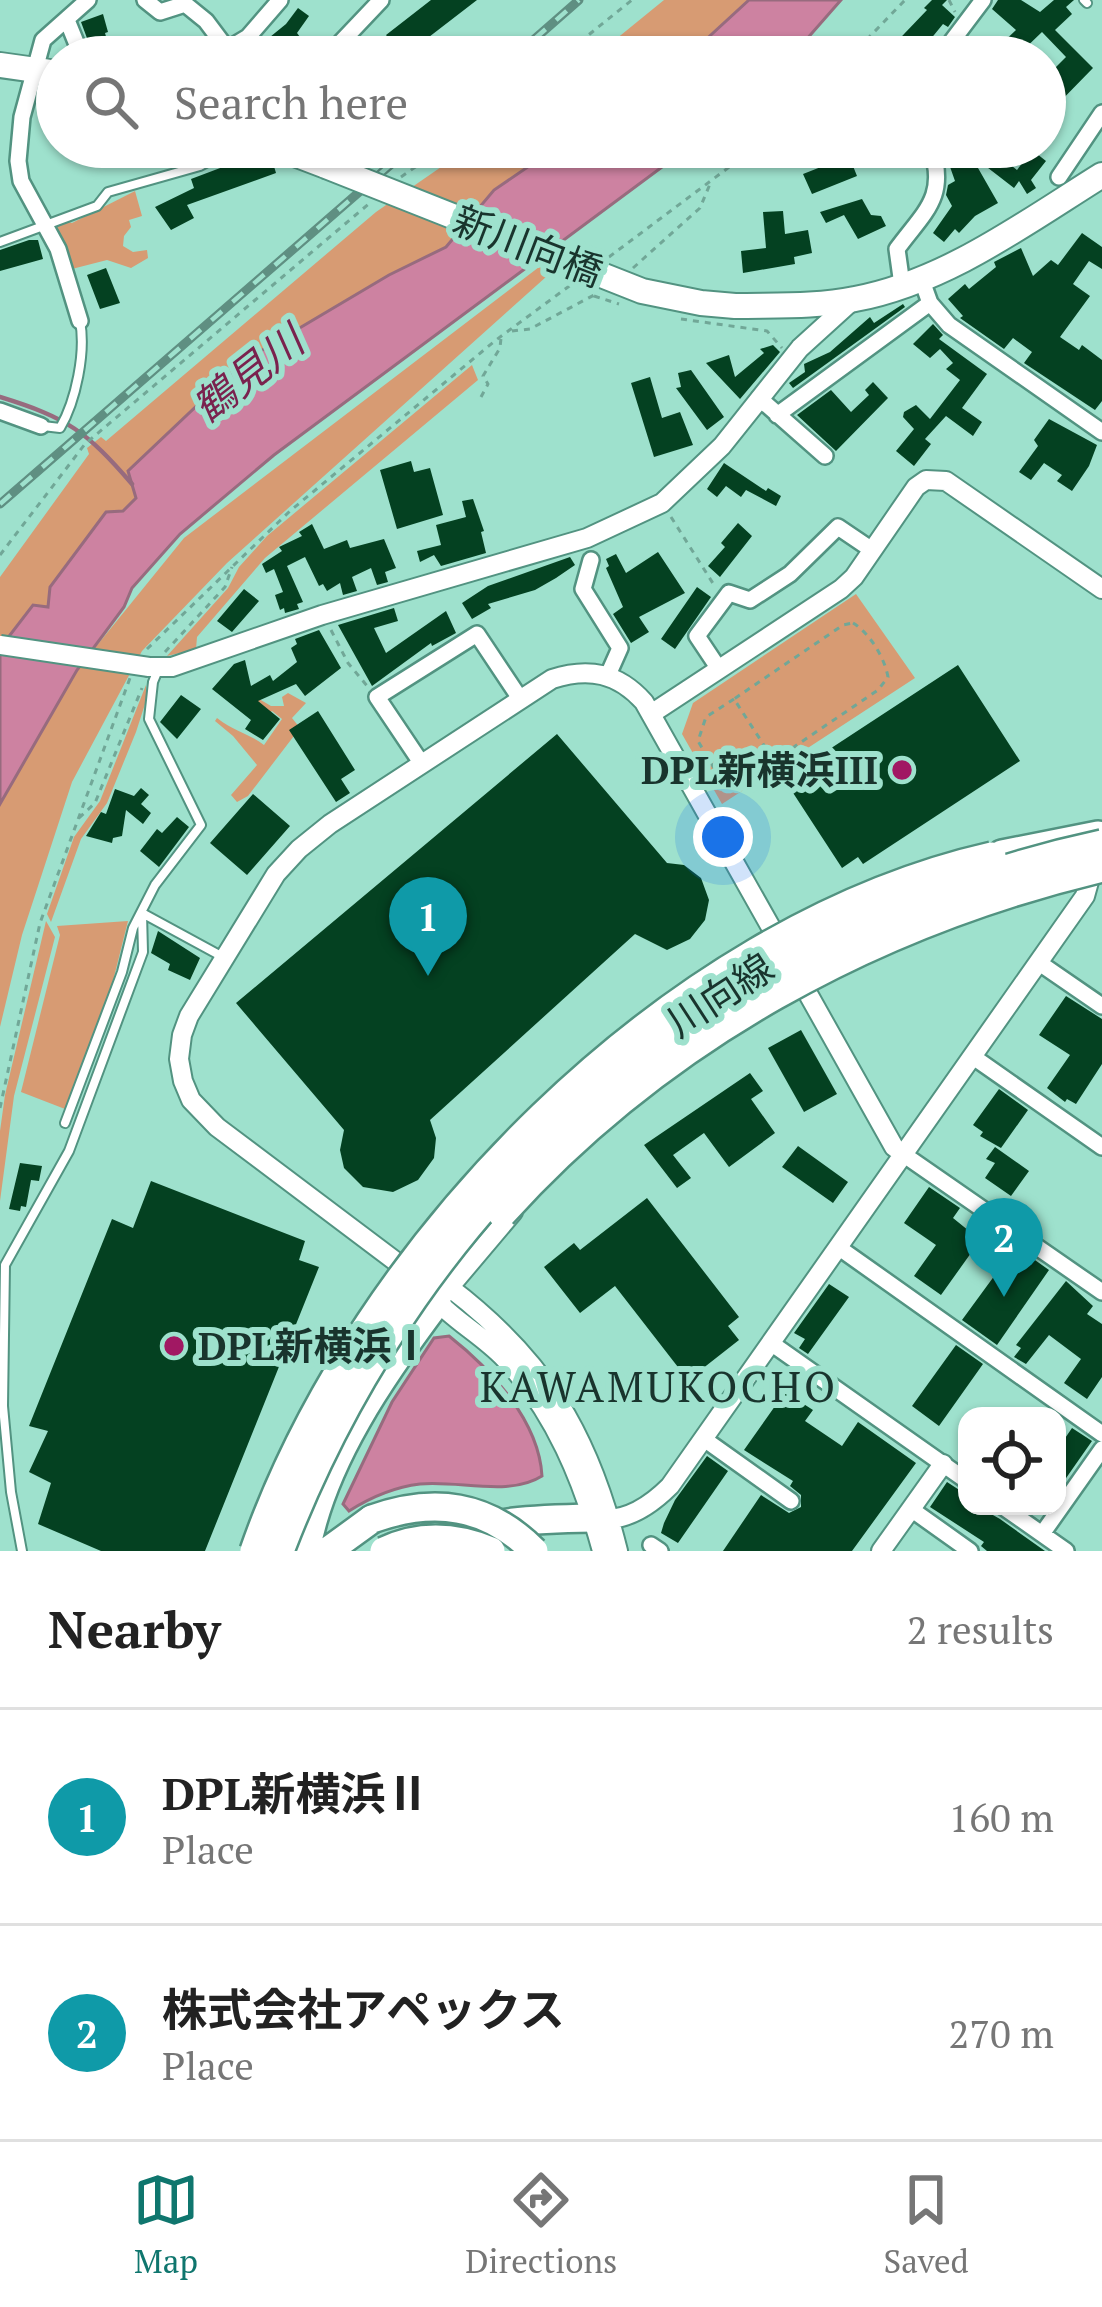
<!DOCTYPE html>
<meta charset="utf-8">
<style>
body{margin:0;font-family:"PT Serif","Noto Sans JP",serif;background:#f2f2f2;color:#222}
.controls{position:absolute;right:36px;bottom:36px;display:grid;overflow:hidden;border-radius:24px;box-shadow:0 3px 9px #0004}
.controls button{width:108px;height:108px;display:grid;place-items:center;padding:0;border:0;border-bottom:3px solid #e0e0e0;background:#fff;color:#222;font:60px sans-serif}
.you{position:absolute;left:723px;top:837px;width:42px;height:42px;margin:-30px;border:9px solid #fff;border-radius:50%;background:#1a73e8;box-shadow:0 0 0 18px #1a73e833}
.badge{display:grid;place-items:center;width:78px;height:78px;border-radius:50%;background:#0f766e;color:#fff;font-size:39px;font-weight:700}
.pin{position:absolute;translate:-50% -99px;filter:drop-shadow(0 3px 6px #0008)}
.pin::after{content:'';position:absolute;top:63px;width:42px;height:36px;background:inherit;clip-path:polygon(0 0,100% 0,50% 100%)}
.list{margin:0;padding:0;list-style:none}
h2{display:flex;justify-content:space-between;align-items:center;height:156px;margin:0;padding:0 48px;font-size:51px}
h2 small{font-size:39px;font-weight:400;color:#767676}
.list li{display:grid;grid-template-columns:78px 1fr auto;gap:36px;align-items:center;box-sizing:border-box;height:216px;padding:0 48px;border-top:3px solid #e0e0e0}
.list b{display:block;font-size:45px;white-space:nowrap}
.list p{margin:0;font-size:39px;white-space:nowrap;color:#767676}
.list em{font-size:39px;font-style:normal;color:#767676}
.icon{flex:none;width:66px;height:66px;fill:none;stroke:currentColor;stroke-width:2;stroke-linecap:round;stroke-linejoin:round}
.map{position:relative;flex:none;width:1102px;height:1551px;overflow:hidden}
.search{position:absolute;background:#fff;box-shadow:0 3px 9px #0004;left:36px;right:36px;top:36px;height:132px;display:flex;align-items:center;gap:30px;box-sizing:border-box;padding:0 42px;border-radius:66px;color:#767676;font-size:45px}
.sheet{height:588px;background:#fff}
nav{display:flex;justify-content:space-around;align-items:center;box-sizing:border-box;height:168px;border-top:3px solid #e0e0e0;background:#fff;font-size:33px;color:#767676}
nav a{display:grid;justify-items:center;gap:6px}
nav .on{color:#0f766e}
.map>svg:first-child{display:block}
.green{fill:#d79b73}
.water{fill:#cd82a1;stroke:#976b7e;stroke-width:3}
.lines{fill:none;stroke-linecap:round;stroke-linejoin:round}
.stream{stroke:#976b7e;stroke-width:4.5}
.building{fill:#044121}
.service-casing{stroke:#529381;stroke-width:12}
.minor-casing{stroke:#529381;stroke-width:20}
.tertiary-casing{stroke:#529381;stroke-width:22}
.primary-casing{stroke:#529381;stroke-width:28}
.motorway-casing{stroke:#529381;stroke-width:32}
.path{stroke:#71a797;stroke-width:3;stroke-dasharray:6 6;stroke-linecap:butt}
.service{stroke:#fff;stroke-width:8}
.minor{stroke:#fff;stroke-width:15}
.tertiary{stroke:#fff;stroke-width:18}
.primary{stroke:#fff;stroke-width:24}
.motorway{stroke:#fff;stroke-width:27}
.rail-casing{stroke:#5f8f82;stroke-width:9}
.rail{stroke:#9ee1cd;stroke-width:4.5;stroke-dasharray:14;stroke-linecap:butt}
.tertiary-bridge-casing{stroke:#529381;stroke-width:22;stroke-linecap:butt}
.primary-bridge-casing{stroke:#529381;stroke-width:28;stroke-linecap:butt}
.motorway-bridge-casing{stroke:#529381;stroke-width:32;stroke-linecap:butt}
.tertiary-bridge{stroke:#fff;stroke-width:18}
.primary-bridge{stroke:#fff;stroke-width:24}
.motorway-bridge{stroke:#fff;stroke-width:27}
.poi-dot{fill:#a11863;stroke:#9ee1cd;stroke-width:4.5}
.labels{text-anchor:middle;stroke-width:12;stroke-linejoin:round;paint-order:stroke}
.street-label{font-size:39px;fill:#19342d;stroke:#9ee1cd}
.poi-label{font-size:39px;font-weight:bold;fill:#19342d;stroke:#9ee1cd;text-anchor:end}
.water-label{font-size:42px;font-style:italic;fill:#7a224e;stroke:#9ee1cd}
.neighbourhood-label{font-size:42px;letter-spacing:3px;fill:#19342d;stroke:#9ee1cd}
</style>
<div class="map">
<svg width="1102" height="1551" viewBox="0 0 1102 1551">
<rect width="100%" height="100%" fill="#9ee1cd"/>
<!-- green -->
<path class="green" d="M664,0H749L687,57H594Z
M470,147H557L494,190L446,247L414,262L123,511L106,513L50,587L48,607L0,648V577L89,454L87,448L101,437L106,441L376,212Z
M135,191L142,216L129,220L131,227L124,236L123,246L133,252L147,250L148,258L131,268L107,260L68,270L47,215L72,223Z
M543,264L556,268L227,563L142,651L72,782L22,935L0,1027V804L77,670L184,538Z
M472,365L478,380L265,558L197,637L196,649L167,656L228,588L239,567L267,536Z
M856,594L915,678L722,804L682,734L693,703Z
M146,685V701L136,732L107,803L81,839L51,922L47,914L74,837L100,801Z
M244,690L271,706H284L282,697L288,693L306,703L292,718L300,728L248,796L237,802L231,795L257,765L233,736L215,721L217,718C235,732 250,734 264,745L282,719L272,711L267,715Z
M46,921L55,937L14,1096L0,1201V1131L5,1095Z
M128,921L110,993L65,1109L21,1092L60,935L57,926Z"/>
<!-- water -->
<path class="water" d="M749,0H841L791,57H687Z
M557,147H689L274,455L180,534L132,588L124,607L77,670L0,804V648L33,605L48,607L50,587L106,512L123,511L136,498L128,471L244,361L389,275L446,247L494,190Z
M449,1336C491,1369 539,1421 542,1476C509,1497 459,1480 420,1484C395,1487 371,1497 349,1511L343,1504L392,1402L434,1338Z"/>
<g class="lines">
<!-- stream -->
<path class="stream" d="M0,397C68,418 86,431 132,484"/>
</g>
<!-- building -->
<path class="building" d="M431,0H477L403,57L386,35Z
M932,0H947L942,5L955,17L948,27L943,24L916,57H882L927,10L924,8Z
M998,0H1021L1040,12L1054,0H1074L1066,7L1072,14L1055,30L1093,68L1051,111L1045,106V78L1066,57L1042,32L1016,57H1009L998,47L1016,30L992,9Z
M298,8L309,16L297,33L315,57H259L254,50L286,24Z
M103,14L108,32L105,33L112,57H94L81,22Z
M943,147H988L1017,170L1032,150L1046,161L1031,180L1036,188L1027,194L1019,181L1014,188L970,154L998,203L975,216L959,233L955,229L944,242L933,233L952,206L946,195L948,185L955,181Z
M252,156L255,161L273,163L276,173L187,205L194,218L171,230L155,207L194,188L191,179Z
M849,156L857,176L812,194L803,174Z
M862,199L871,215L881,216L886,226L858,239L844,215L826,223L820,212Z
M783,211L785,234L808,230L812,253L794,257L795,264L743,273L741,251L766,248L763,212Z
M1082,233L1102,247V269L1089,261L1073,284L1090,296L1060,337L1079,350L1082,345L1102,360V401L1095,410L1024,363L1032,352L1013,338L1004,349L960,318L963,316L948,299L965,284L969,289L996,267L994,262L1021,248L1033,276L1051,260L1058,265Z
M29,240H38L43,259L0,271V250Z
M106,268L120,303L100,309L87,275Z
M903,304L905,307L793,388L789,383L805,372L804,364L830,352L870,317L874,323Z
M933,324L943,335L939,339L987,374L962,408L982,422L973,436L946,416L925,439L931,444L914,466L896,451L914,429L903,417L904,412L916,405L930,419L960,380L946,369L953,363L940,349L930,358L913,344Z
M773,345L780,352L740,399L706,363L729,355L735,377L764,353L760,349Z
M691,370L724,417L707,430L676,388L681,387L678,373Z
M650,377L662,418L680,412L693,445L654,457L631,383Z
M873,382L888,398L836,451L797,415L831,390L851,412L869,395L865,390Z
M1049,419L1097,445L1089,466L1072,491L1057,481L1062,475L1044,463L1031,480L1019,472L1038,446L1034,440Z
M411,461L414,472L430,468L443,515L397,529L380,470Z
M724,463L766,491L768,488L781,496L776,506L746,490L741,497L726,486L717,497L707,489Z
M473,499L484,531L481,532L486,553L441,566L434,555L420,562L417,551L441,545L436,525L466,517L462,501Z
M738,523L752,536L720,577L708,566L725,547L721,543Z
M312,524L324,549L347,540L350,548L384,539L396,568L385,572L388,582L377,585L371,568L352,577L357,591L343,595L340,583L327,591L323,584L319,586L305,557L287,566L303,602L297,604L299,609L285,613L284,608L280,610L275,595L283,592L274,569L266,573L262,564L282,551L279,547L302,536L299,532Z
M658,552L685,593L639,617L649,632L631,643L613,614L623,607L606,568L609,566L606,559L616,554L626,573Z
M570,557L575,565L556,578L535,590L488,604L491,608L472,619L462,603L488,586Z
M697,587L711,597L675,649L661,639Z
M244,589L259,601L232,632L217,621Z
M394,608L398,621L374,628L386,653L446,611L456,633L432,646L431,643L372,686L338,625Z
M319,630L341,668L305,696L296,684L258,701L280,719L263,740L245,729L251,720L212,689L234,664L245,660L251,686L270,675L273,681L297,662L291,648L297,644L295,639Z
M958,665L1020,761L863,864L858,857L842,868L784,779Z
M181,695L201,709L177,739L160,722Z
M318,711L355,770L341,779L350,793L336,802L289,730Z
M557,734L667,863L684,865L701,878L709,900L705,920L690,939L667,950L635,934L430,1120L436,1138L434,1158L418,1180L393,1192L363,1187L344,1168L340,1150L344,1130L236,1003Z
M141,788L149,795L141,804L151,813L143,824L126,810L122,836L113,838L112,843L86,836L101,812L106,814L115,789L134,796Z
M253,794L290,826L247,875L210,843Z
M177,817L189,827L159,867L140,851L157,829L162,833Z
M158,931L200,958L190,980L168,970L170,964L151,953Z
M1066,996L1102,1019V1064L1076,1104L1067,1099L1065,1102L1047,1088L1070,1055L1039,1035Z
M801,1030L837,1094L804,1112L768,1048Z
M750,1073L763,1091L751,1099L775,1133L729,1167L704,1133L673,1155L691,1178L677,1188L644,1145Z
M999,1089L1028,1110L1001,1148L980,1136L983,1132L973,1125Z
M798,1146L848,1182L833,1203L782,1167Z
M995,1147L1029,1171L1011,1196L985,1178L995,1163L986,1159Z
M20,1163L42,1166L39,1181L31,1180L26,1207L21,1206L20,1211L9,1209Z
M151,1181L305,1241L299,1260L319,1267L205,1551H101L38,1524L51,1483L29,1472L48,1431L29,1426L112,1219L133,1228Z
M929,1187L960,1208L953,1218L974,1235L969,1241L976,1246L941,1295L914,1276L936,1245L904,1223Z
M647,1198L739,1317L728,1326L739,1340L688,1380L615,1286L580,1313L544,1267L574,1243L580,1250Z
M1025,1253L1049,1270L997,1345L962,1320L1003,1264L1012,1270Z
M1066,1281L1093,1306L1087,1314L1102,1324V1377L1087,1399L1064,1383L1081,1359L1049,1335L1026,1364L1014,1357L1021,1348L1016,1345Z
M829,1284L849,1297L808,1354L799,1348L805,1339L794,1333Z
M956,1345L983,1364L939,1426L912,1406Z
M785,1392L813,1410L805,1421L842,1446L858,1422L916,1463L852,1551H723L761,1495L789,1513L801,1507V1495L790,1486L793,1481L744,1450Z
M1072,1428L1092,1441L1057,1491V1450Z
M707,1456L728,1471L678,1543L661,1533L664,1523L675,1500Z
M947,1482L967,1495V1506H977L1000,1519L1045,1551H987L981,1546L984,1542L930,1507Z"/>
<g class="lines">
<defs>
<path id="service" d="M1084,0L1087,3
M0,242L97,206L108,192L200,166L236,147
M43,426L60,428C76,401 86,352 80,321
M65,1123L122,972L133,928L155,885L201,825L149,719L153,682L158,670
M22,1551L11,1492L3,1406L5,1265L69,1151L143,952L142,913L223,957"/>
<path id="minor" d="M145,0L160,12L185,4L206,21L233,57
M67,20L82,57
M228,49L248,37L280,0
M327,57L381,0
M940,57L983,0
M1059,177L1102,113
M921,278L930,303L949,325L1102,432
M902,285L897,249C924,212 948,197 931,147
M80,321L58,249L21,181L18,161L22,117L43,40L88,0
M759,398L825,456
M0,411L41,426
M777,415L930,303
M591,560L583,589L620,648L608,675
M719,669L697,636L729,593L750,600L790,574L838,527L872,550
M422,764L377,697L477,634L521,700
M1038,962L1102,1006
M972,1056L1102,1147
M903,1154L1102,1292
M838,1247L1102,1434
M771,1343L967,1481
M704,1439L791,1501
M1002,1506L1066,1551
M911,1509L970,1551
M1042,1534L1102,1449
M651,1545L660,1551"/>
<path id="tertiary" d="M149,667H172L322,615L587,538L662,503L722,446L800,348L854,299
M651,714L841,589L854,577L916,487L926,480L946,481L1102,589
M798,976L894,1147L903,1154
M415,1276L217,1127L191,1100L183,1081L179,1059L182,1035L189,1016L276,874L299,849L330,824L552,679C589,667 618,673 644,702L782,947
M440,1284L449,1287C545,1360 589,1434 618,1551
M433,1297C453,1320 482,1335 504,1358C555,1412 583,1481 602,1551
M437,1302L513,1212
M593,1518C623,1524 649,1507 670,1486L1085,896L1090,878
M881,1551L943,1464"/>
<path id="primary" d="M0,65L57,73
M276,147L326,166
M735,306C774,305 817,307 855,299C946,282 1025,223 1102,175"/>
<path id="motorway" d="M1002,854L1098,835
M435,1543C486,1520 537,1519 593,1518
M306,1551C322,1461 383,1374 437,1302
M328,1551L372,1519"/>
</defs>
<!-- service casing -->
<use href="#service" class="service-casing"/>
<!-- minor casing -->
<use href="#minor" class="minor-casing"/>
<!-- tertiary casing -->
<use href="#tertiary" class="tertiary-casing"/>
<!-- primary casing -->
<use href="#primary" class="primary-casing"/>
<!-- motorway casing -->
<use href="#motorway" class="motorway-casing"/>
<!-- path -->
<path class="path" d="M949,0L955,12
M561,57L632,0
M850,57L905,0
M401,177L444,147
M609,257L756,147
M633,268L700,208L710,184
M594,296L619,304
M681,319L767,331L782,348
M512,331L530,329L596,294
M481,397L488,384L483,376L500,348L501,338
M671,517L714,585
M0,555L85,444L371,202
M853,623C870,633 885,659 888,677L878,690L785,753H769L734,699L843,625Z
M331,630L348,663L368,687
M147,649L290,511L496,340L572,284
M165,652L225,587L232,567
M734,699L706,717L698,741L724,785L768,754
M79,818L95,803L142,688
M0,1108L40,923L130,678"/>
<!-- service -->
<use href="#service" class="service"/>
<!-- minor -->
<use href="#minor" class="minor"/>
<!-- tertiary -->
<use href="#tertiary" class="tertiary"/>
<!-- primary -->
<use href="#primary" class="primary"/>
<!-- motorway -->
<use href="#motorway" class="motorway"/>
<defs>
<path id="rail" d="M514,57L579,0
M0,504L411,147"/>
</defs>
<!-- rail casing -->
<use href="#rail" class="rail-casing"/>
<!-- rail -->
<use href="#rail" class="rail"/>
<defs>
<path id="tertiary-bridge" d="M0,645L149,667"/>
<path id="primary-bridge" d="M326,166L642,291L701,303L735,306"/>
<path id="motorway-bridge" d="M502,1214C661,1038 872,923 1102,868
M372,1519C434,1497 487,1504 534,1551
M254,1551C361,1244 670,929 992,856
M280,1551C419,1187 721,926 1102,844
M384,1551C420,1534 455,1536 491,1551"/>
</defs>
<!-- tertiary-bridge casing -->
<use href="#tertiary-bridge" class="tertiary-bridge-casing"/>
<!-- primary-bridge casing -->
<use href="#primary-bridge" class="primary-bridge-casing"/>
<!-- motorway-bridge casing -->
<use href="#motorway-bridge" class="motorway-bridge-casing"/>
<!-- tertiary-bridge -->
<use href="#tertiary-bridge" class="tertiary-bridge"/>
<!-- primary-bridge -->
<use href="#primary-bridge" class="primary-bridge"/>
<!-- motorway-bridge -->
<use href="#motorway-bridge" class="motorway-bridge"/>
</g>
<!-- markers -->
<g class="poi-dot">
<circle cx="902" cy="770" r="12"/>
<circle cx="174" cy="1346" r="12"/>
</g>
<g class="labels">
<!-- street labels -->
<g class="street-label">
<text transform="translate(528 246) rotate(21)" y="14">新川向橋</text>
<text transform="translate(720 995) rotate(-33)" y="14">川向線</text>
</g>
<!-- poi labels -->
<g class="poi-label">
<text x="878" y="784">DPL新横浜III</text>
<text x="198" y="1360" text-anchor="start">DPL新横浜Ⅰ</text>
</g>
<!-- water labels -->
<g class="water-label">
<text transform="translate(248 374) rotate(-38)" y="15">鶴見川</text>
</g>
<!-- neighbourhood labels -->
<g class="neighbourhood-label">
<text x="659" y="1402">KAWAMUKOCHO</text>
</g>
</g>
</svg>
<div class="controls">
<button><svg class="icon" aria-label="locate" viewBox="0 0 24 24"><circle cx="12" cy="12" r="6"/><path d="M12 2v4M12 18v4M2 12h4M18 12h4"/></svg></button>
</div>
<div class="you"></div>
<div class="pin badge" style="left:428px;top:976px;background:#0f9aa8">1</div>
<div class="pin badge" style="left:1004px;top:1297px;background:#0f9aa8">2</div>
<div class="search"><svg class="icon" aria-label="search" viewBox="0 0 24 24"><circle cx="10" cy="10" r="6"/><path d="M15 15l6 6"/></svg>Search here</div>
</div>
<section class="sheet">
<h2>Nearby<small>2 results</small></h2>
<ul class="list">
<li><span class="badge" style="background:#0f9aa8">1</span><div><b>DPL新横浜Ⅱ</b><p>Place</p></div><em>160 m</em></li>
<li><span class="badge" style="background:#0f9aa8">2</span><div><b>株式会社アペックス</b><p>Place</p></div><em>270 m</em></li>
</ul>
</section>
<nav>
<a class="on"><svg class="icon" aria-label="map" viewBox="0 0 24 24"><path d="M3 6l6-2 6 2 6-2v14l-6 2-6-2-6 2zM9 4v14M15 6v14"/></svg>Map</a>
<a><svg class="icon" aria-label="directions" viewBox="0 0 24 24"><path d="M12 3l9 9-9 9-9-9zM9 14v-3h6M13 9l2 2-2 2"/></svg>Directions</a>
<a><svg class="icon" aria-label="saved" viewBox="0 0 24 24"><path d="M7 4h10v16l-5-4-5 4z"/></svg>Saved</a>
</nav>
